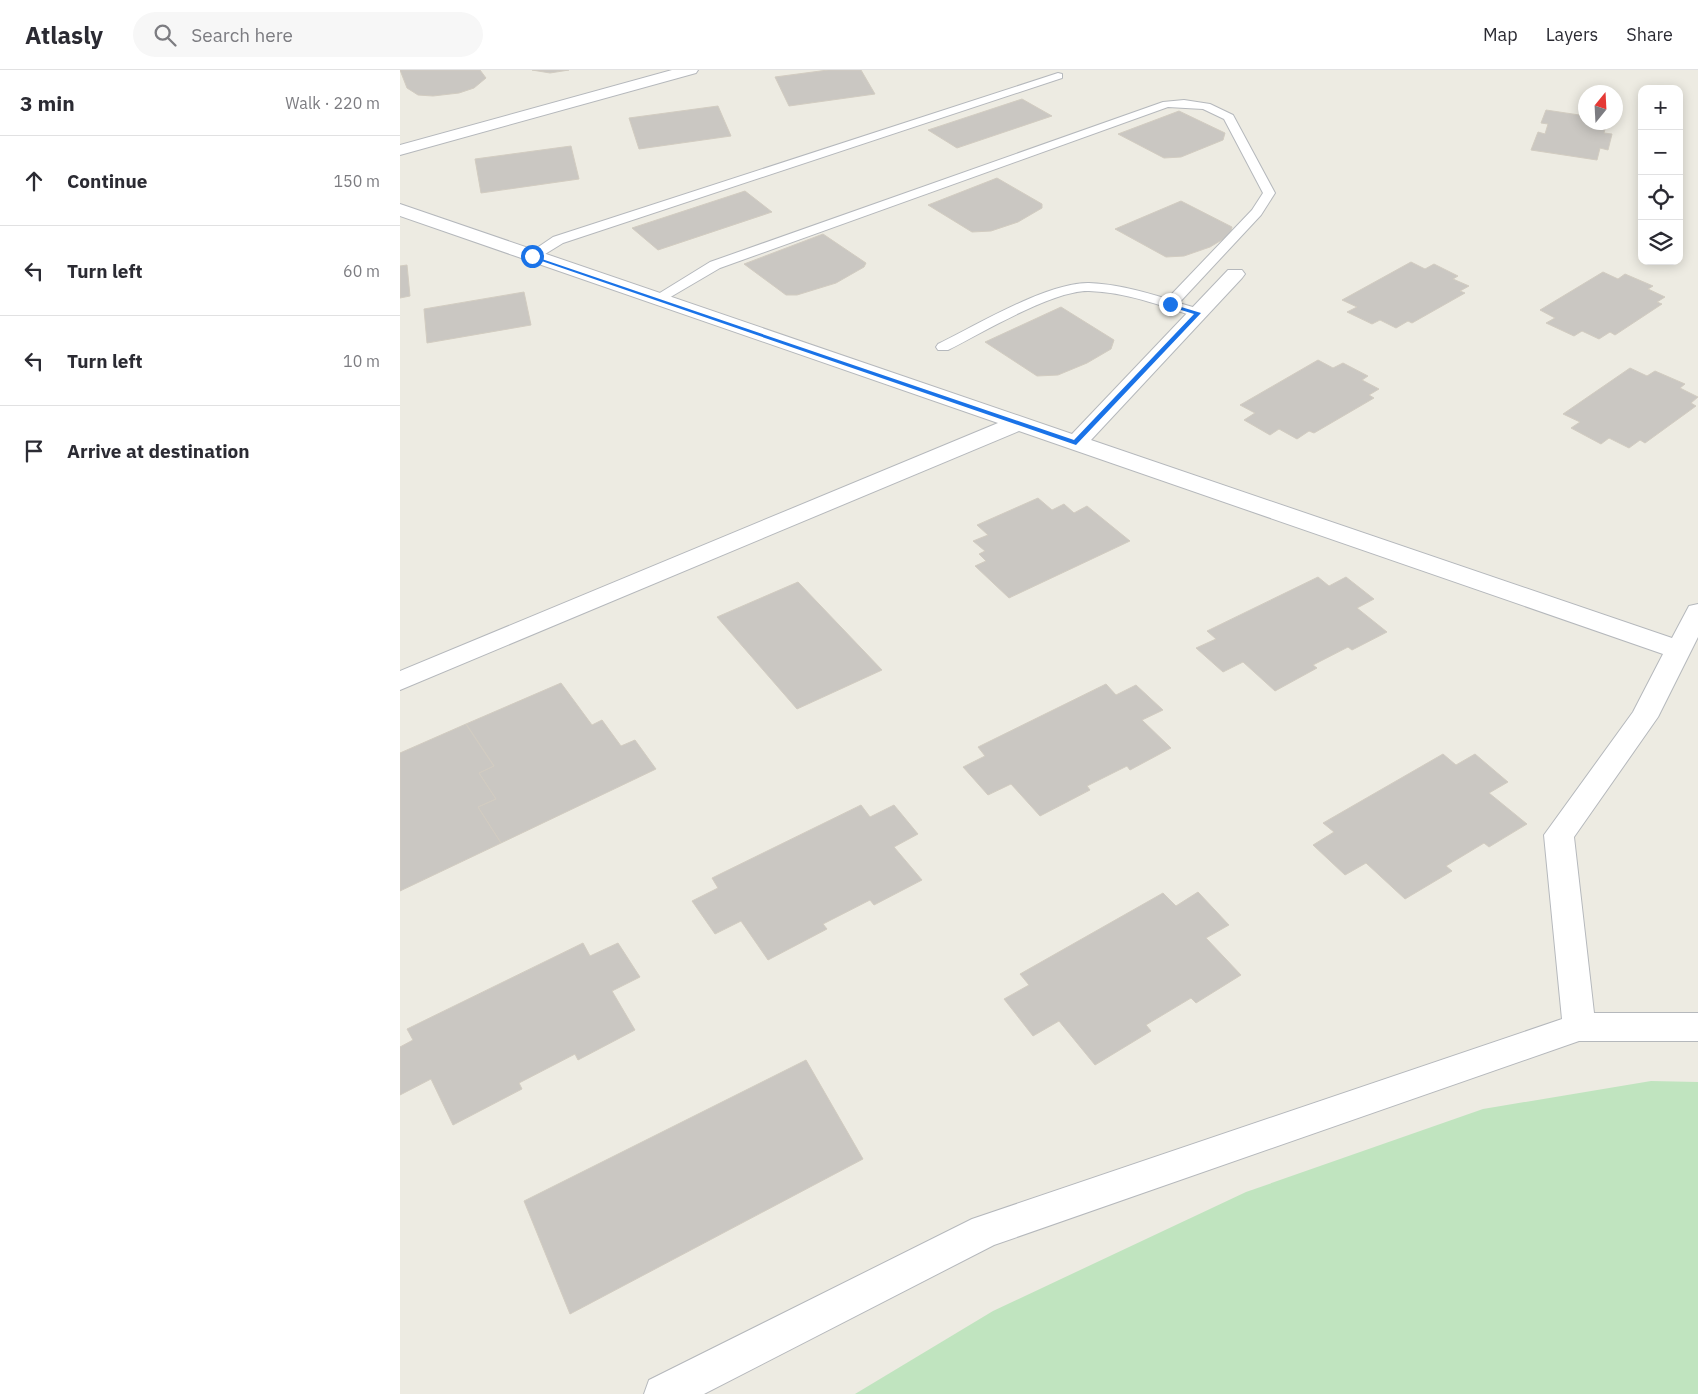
<!DOCTYPE html>
<meta charset="utf-8">
<style>
body{margin:0;font-family:"IBM Plex Sans",sans-serif;background:#f7f7f7;color:#2b2b33}
.controls{position:absolute;right:15px;top:15px;display:grid;overflow:hidden;border-radius:10px;box-shadow:0 2px 12px #0003}
.controls button{width:45px;height:45px;display:grid;place-items:center;padding:0;border:0;border-bottom:1px solid #e1e1e2;background:#fff;color:#2b2b33;font:25px sans-serif}
.compass{position:absolute;left:1178px;top:15px;width:45px;height:45px;border-radius:50%;background:#fff;box-shadow:0 2px 12px #0003;rotate:18deg}
.stop{position:absolute;width:15px;height:15px;margin:-11px;border:4px solid #1a73e8;border-radius:50%;background:#fff}
.stop.end{background:#1a73e8;border-color:#fff;box-shadow:0 1px 5px #0008}
.list{margin:0;padding:0;list-style:none}
h2{display:flex;justify-content:space-between;align-items:center;height:65px;margin:0;padding:0 20px;font-size:21px}
h2 small{font-size:16px;font-weight:400;color:#7c7c81}
.list li{display:grid;grid-template-columns:32px 1fr auto;gap:15px;align-items:center;box-sizing:border-box;height:90px;padding:0 20px;border-top:1px solid #e1e1e2}
.list b{display:block;font-size:19px;white-space:nowrap}
.list em{font-size:16px;font-style:normal;color:#7c7c81}
.icon{flex:none;width:28px;height:28px;fill:none;stroke:currentColor;stroke-width:2;stroke-linecap:round;stroke-linejoin:round}
.map{position:relative;flex:none;width:1298px;height:1324px;overflow:hidden}
header{display:flex;align-items:center;gap:30px;box-sizing:border-box;height:70px;padding:0 25px;background:#fff;border-bottom:1px solid #e1e1e2}
header strong{font-size:24px}
nav{display:flex;gap:28px;margin-inline-start:auto;font-size:18px}
.search{width:350px;height:45px;background:#f7f7f7;display:flex;align-items:center;gap:12px;box-sizing:border-box;padding:0 18px;border-radius:28px;color:#7c7c81;font-size:19px}
main{display:flex}
aside{flex:1;background:#fff}
.map>svg:first-child{display:block}
.green{fill:#c0e4bf}
.building{fill:#cac7c2;stroke:#d2ccc1}
.lines{fill:none;stroke-linecap:round;stroke-linejoin:round}
.lane-casing{stroke:#b5b8bc;stroke-width:2}
.street-casing{stroke:#b5b8bc;stroke-width:2}
.lane{fill:#fff;fill-rule:evenodd}
.street{fill:#fff;fill-rule:evenodd}
.route{fill:#1a73e8}
</style>
<header>
<strong>Atlasly</strong>
<div class="search"><svg class="icon" aria-label="search" viewBox="0 0 24 24"><circle cx="10" cy="10" r="6"/><path d="M15 15l6 6"/></svg>Search here</div>
<nav><a>Map</a><a>Layers</a><a>Share</a></nav>
</header>
<main>
<aside>
<h2>3 min<small>Walk · 220 m</small></h2>
<ul class="list">
<li><svg class="icon" aria-label="ahead" viewBox="0 0 24 24"><path d="M12 20V5M6 11l6-6 6 6"/></svg><div><b>Continue</b></div><em>150 m</em></li>
<li><svg class="icon" aria-label="left" viewBox="0 0 24 24"><path d="M17 20v-9H6M10 6l-5 5 5 5"/></svg><div><b>Turn left</b></div><em>60 m</em></li>
<li><svg class="icon" aria-label="left" viewBox="0 0 24 24"><path d="M17 20v-9H6M10 6l-5 5 5 5"/></svg><div><b>Turn left</b></div><em>10 m</em></li>
<li><svg class="icon" aria-label="arrive" viewBox="0 0 24 24"><path d="M6 21V4h12l-3 4 3 4H6"/></svg><div><b>Arrive at destination</b></div></li>
</ul>
</aside>
<div class="map">
<svg width="1298" height="1324" viewBox="0 0 1298 1324">
<rect width="100%" height="100%" fill="#edebe2"/>
<!-- green -->
<path class="green" d="M1251,1011L1298,1012V1324H455L593,1241L846,1122L1083,1039Z"/>
<!-- building -->
<path class="building" d="M0,0H80L86,8L74,18L59,23L33,26L18,25L7,18Z
M132,0H169L150,3Z
M428,0H461L475,24L389,36L375,7Z
M622,29L652,46L557,78L528,60Z
M318,36L331,66L239,79L229,48Z
M1146,40L1186,46V52H1207L1204,63L1212,64L1208,80L1200,78L1197,90L1131,80L1138,62L1145,64L1148,54L1141,53Z
M779,41L825,63L823,70L781,87L764,88L718,64Z
M171,76L179,109L81,123L75,89Z
M597,108L642,134V138L618,152L591,161L572,162L528,135Z
M345,121L372,142L258,180L232,158Z
M781,131L832,157L830,165L810,177L784,186L766,187L715,159Z
M423,164L466,193L464,197L436,213L397,225H386L344,194Z
M1011,192L1025,199L1034,194L1058,206L1053,209L1069,216L1060,221L1065,223L1012,253L1008,251L996,258L980,250L972,254L947,242L957,237L942,230Z
M7,195L10,226L0,228V196Z
M1203,202L1218,209L1225,204L1253,216L1248,219L1265,227L1257,232L1262,234L1215,265L1210,262L1199,269L1182,261L1174,266L1146,253L1155,248L1140,240Z
M124,222L131,255L27,273L24,239Z
M661,237L714,270L711,279L687,293L658,305L637,306L585,272Z
M918,290L933,298L943,293L968,306L962,310L979,319L969,325L974,328L914,363L909,361L897,369L879,359L870,365L844,350L855,343L840,335Z
M1230,298L1247,306L1255,301L1285,314L1280,318L1298,327L1291,333L1296,336L1245,373L1240,370L1229,378L1209,368L1201,374L1171,358L1180,352L1163,344Z
M638,428L652,440L664,434L674,443L687,436L730,471L609,528L575,496L586,491L579,484L585,481L573,471L588,465L577,455Z
M918,507L929,516L946,507L974,529L957,538L987,562L952,580L948,577L913,595L917,598L875,621L843,592L823,602L796,578L816,569L807,561Z
M398,512L482,600L397,639L317,547Z
M161,613L192,655L202,650L221,676L235,670L256,699L101,773L78,737L96,729L79,703L94,696L66,654Z
M706,614L716,625L736,615L763,640L742,650L771,678L730,700L727,696L687,716L690,720L640,746L611,714L588,725L563,697L585,686L578,677Z
M66,654L94,696L79,703L96,729L78,737L101,773L0,821V683Z
M1043,684L1056,695L1075,684L1108,712L1089,723L1127,754L1089,777L1084,773L1046,796L1052,801L1005,829L966,793L945,805L913,775L934,762L923,753Z
M461,735L470,747L494,735L518,764L494,777L522,810L474,835L470,830L423,854L427,859L368,890L341,851L315,864L292,831L318,818L312,808Z
M798,822L829,855L806,868L841,905L796,933L791,928L746,955L751,961L695,995L659,951L633,966L604,929L629,915L620,904L763,823L776,836Z
M183,873L190,886L218,873L240,907L212,921L235,960L178,990L175,984L119,1013L122,1019L53,1055L31,1009L0,1025V977L13,970L7,959Z
M406,990L463,1089L170,1244L124,1131Z"/>
<g class="lines">
<defs>
<path id="lane" d="M658,3L662,4V8L163,173L137,189L132,190L125,186L153,167Z
M784,30L810,34L833,45L875,123L861,145L779,233L803,240L805,243L803,246H793C759,235 725,222 689,221C653,220 582,263 548,280H538L536,277L538,274C577,255 648,212 689,213C716,214 742,221 767,229L852,140L863,123L824,49L803,39L768,37L320,198L262,232L257,233L250,229L310,192L763,32Z"/>
<path id="street" d="M272,0H298L296,3L0,85V75Z
M0,134L672,364L828,200H842L845,204L842,208L691,370L1272,568L1289,536L1298,534V567L1258,647L1174,767L1194,943H1298V971H1179L594,1175L304,1324H244L249,1310L572,1149L1162,949L1144,765L1233,642L1263,584L619,361L0,620V601L598,353L0,146Z"/>
</defs>
<!-- lane casing -->
<use href="#lane" class="lane-casing"/>
<!-- street casing -->
<use href="#street" class="street-casing"/>
<!-- lane -->
<use href="#lane" class="lane"/>
<!-- street -->
<use href="#street" class="street"/>
</g>
<!-- route -->
<path class="route" d="M130,185L674,370L794,244L768,236V233L801,243L676,375L130,187Z"/>
</svg>
<div class="controls">
<button>+</button>
<button>−</button>
<button><svg class="icon" aria-label="locate" viewBox="0 0 24 24"><circle cx="12" cy="12" r="6"/><path d="M12 2v4M12 18v4M2 12h4M18 12h4"/></svg></button>
<button><svg class="icon" aria-label="layers" viewBox="0 0 24 24"><path d="M12 4l9 5-9 5-9-5zM3 14l9 5 9-5"/></svg></button>
</div>
<svg class="compass" viewBox="-18 -18 36 36"><path d="M0-13l5 13h-10z" fill="#e53935"/><path d="M0 13l5-13h-10z" fill="#7c7c81"/></svg>
<div class="stop" style="left:132px;top:186px"></div>
<div class="stop end" style="left:770px;top:234px"></div>
</div>
</main>
